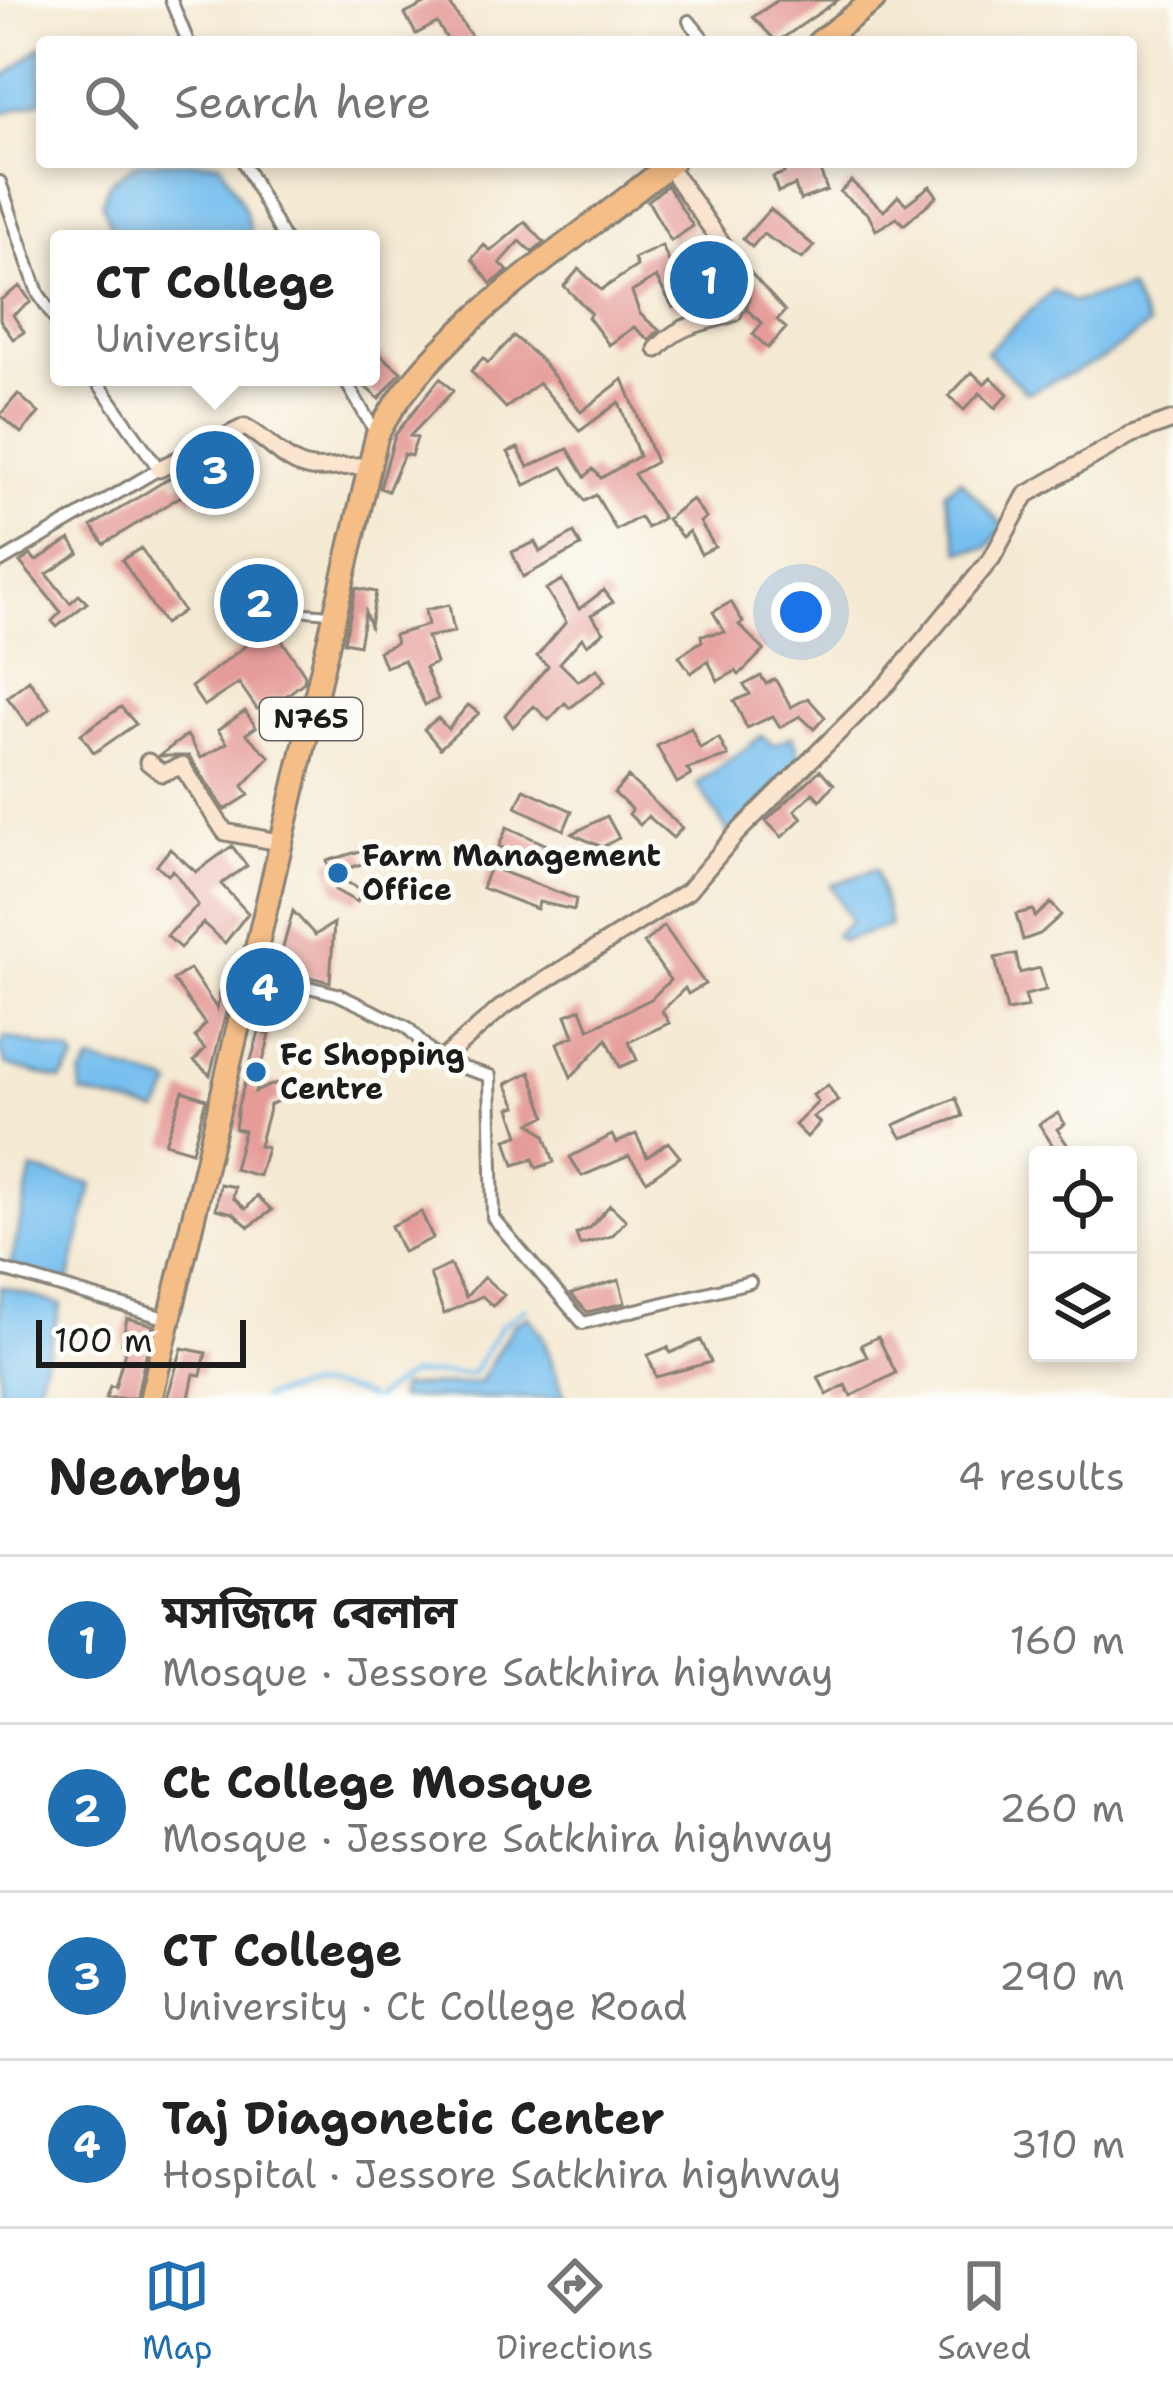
<!DOCTYPE html>
<meta charset="utf-8">
<style>
body{margin:0;font-family:"Shantell Sans","Noto Sans Bengali",sans-serif;background:#f6f6f6;color:#222}
.controls{position:absolute;right:36px;bottom:36px;display:grid;overflow:hidden;border-radius:12px;box-shadow:0 6px 18px #0003}
.controls button{width:108px;height:108px;display:grid;place-items:center;padding:0;border:0;border-bottom:3px solid #e0e0e0;background:#fff;color:#222;font:60px sans-serif}
.scale{position:absolute;left:36px;bottom:30px;width:210px;box-sizing:border-box;padding-left:12px;border:6px solid #1c1c1c;border-top:0;font-size:33px;line-height:42px;white-space:nowrap;color:#1c1c1c;-webkit-text-stroke:9px #fdfcf7;paint-order:stroke}
.you{position:absolute;left:801px;top:612px;width:42px;height:42px;margin:-30px;border:9px solid #fff;border-radius:50%;background:#1a73e8;box-shadow:0 0 0 18px #1a73e833}
.badge{display:grid;place-items:center;width:78px;height:78px;border-radius:50%;background:#1f6fb2;color:#fff;font-size:39px;font-weight:700}
.pin{position:absolute;translate:-50% -50%;border:6px solid #fff;box-shadow:0 3px 12px #0006}
.popup{position:absolute;left:50px;top:230px;width:330px;height:156px;box-sizing:border-box;display:grid;place-content:center;border-radius:12px;background:#fff;filter:drop-shadow(0 3px 9px #0005);font-size:39px;white-space:nowrap;color:#767676}
.popup b{font-size:45px;color:#222}
.popup::after{content:'';position:absolute;left:50%;top:100%;margin-left:-24px;border:24px solid transparent;border-top-color:#fff}
.list{margin:0;padding:0;list-style:none}
h2{display:flex;justify-content:space-between;align-items:center;height:156px;margin:0;padding:0 48px;font-size:51px}
h2 small{font-size:39px;font-weight:400;color:#767676}
.list li{display:grid;grid-template-columns:78px 1fr auto;gap:36px;align-items:center;box-sizing:border-box;height:168px;padding:0 48px;border-top:3px solid #e0e0e0}
.list b{display:block;font-size:45px;white-space:nowrap}
.list p{margin:0;font-size:39px;white-space:nowrap;color:#767676}
.list em{font-size:39px;font-style:normal;color:#767676}
.icon{flex:none;width:66px;height:66px;fill:none;stroke:currentColor;stroke-width:2;stroke-linecap:round;stroke-linejoin:round}
.map{position:relative;flex:none;width:1173px;height:1398px;overflow:hidden}
.search{position:absolute;background:#fff;box-shadow:0 6px 18px #0003;left:36px;right:36px;top:36px;height:132px;display:flex;align-items:center;gap:30px;box-sizing:border-box;padding:0 42px;border-radius:12px;color:#767676;font-size:45px}
.sheet{height:828px;background:#fff}
nav{display:flex;justify-content:space-around;align-items:center;box-sizing:border-box;height:168px;border-top:3px solid #e0e0e0;background:#fff;font-size:33px;color:#767676}
nav a{display:grid;justify-items:center;gap:6px}
nav .on{color:#1f6fb2}
.map>svg:first-child{display:block}
.water{fill:#77bfef;stroke:#4a6e86;stroke-width:3}
.lines{fill:none;stroke-linecap:round;stroke-linejoin:round}
.stream{stroke:#77bfef;stroke-width:4.5}
.building{fill:#e59b98}
.lane-casing{stroke:#888277;stroke-width:12}
.street-casing{stroke:#888277;stroke-width:16}
.secondary-casing{stroke:#888277;stroke-width:21}
.highway-casing{stroke:#888277;stroke-width:27}
.lane{stroke:#fff;stroke-width:6}
.street{stroke:#fff;stroke-width:10}
.secondary{stroke:#fbe5cf;stroke-width:15}
.highway{stroke:#f6be87;stroke-width:21}
.poi-dot{fill:#1f6fb2;stroke:#fdfcf7;stroke-width:4.5}
.labels{text-anchor:middle;stroke-width:10;stroke-linejoin:round;paint-order:stroke}
.shield{fill:#fdfcf7;stroke:#605f5e;stroke-width:3}
.shield-label{font-size:27px;font-weight:bold;fill:#1c1c1c}
.poi-label{font-size:30px;font-weight:bold;fill:#1c1c1c;stroke:#fdfcf7;text-anchor:start}
</style>
<div class="map">
<svg width="1173" height="1398" viewBox="0 0 1173 1398">
<rect width="100%" height="100%" fill="#fdfcf7"/>
<filter id="ink" filterUnits="userSpaceOnUse"><feTurbulence type="fractalNoise" baseFrequency=".00833" numOctaves="2"/><feDisplacementMap in="SourceGraphic" scale="24" xChannelSelector="R" yChannelSelector="G"/><feConvolveMatrix kernelMatrix="1 2 1 2 8 2 1 2 1" color-interpolation-filters="sRGB"/></filter>
<filter id="wash" filterUnits="userSpaceOnUse"><feTurbulence type="fractalNoise" baseFrequency=".004" numOctaves="4" result="noise"/><feDisplacementMap in="SourceGraphic" scale="48" xChannelSelector="R" yChannelSelector="G"/><feGaussianBlur stdDeviation="2.7" result="paint"/><feColorMatrix in="noise" values="0 0 0 0 0 0 0 0 0 0 0 0 0 0 0 0 0 1.4 0 .05"/><feComposite in="paint" operator="in"/></filter>
<g filter="url(#wash)">
<rect width="100%" height="100%" fill="#f4e9d2"/>
<!-- water -->
<path class="water" d="M42,46V101L0,114V80Z
M139,162H220L245,209L252,239H116L102,203L109,183Z
M1129,288L1148,326L1102,359L1027,393L986,352L1053,290L1073,302Z
M960,479L1004,527L987,548L960,551L945,492Z
M762,736L773,745L793,736L803,767L729,834L697,784Z
M876,869L890,926L842,941L835,935L851,922L831,885Z
M5,1037L71,1053L76,1060L61,1080L6,1065L0,1050Z
M91,1061L167,1082L172,1086L158,1112L81,1093V1076Z
M32,1170L92,1184L69,1282L10,1267Z
M0,1286L61,1305L34,1398H0Z
M528,1316L542,1335L565,1398H397L400,1387L479,1383L513,1325Z"/>
<g class="lines">
<!-- stream -->
<path class="stream" d="M263,1398C304,1385 330,1381 369,1398
M375,1398L410,1374H472L501,1326L526,1308"/>
</g>
<g id="blocks">
<!-- building -->
<path class="building" d="M433,0H447L475,42H449L437,23L416,34L405,14Z
M778,0H838L777,42L753,17Z
M779,162H817L827,190L800,200L795,185L778,192L773,177L784,173Z
M851,181L884,211L898,196L906,204L930,186L937,196L904,225L897,218L876,230L868,214L840,192Z
M667,185L693,226L671,241L648,201Z
M770,209L814,246L802,259L763,234L752,247L743,239Z
M525,222L544,242L532,252L520,241L500,263L508,271L491,284L472,259L484,245L491,251Z
M662,246L673,270L704,250L720,274L724,303L715,306L706,291L673,308L656,277L632,292L640,314L659,330L649,340L634,327L609,345L588,317L591,313L564,286L579,269L601,290L637,266L634,259Z
M750,272L785,311L777,320L786,328L768,348L753,334L762,323L747,310Z
M20,286L31,302L13,315L24,332L13,339L0,320V300Z
M514,336L543,362L581,412L623,379L656,462L634,474L663,518L647,528L640,517L616,530L596,495L585,501L563,467L525,485L508,452L518,448L528,467L568,449L585,477L593,469L601,478L639,456L619,402L580,431L539,383L506,408L471,371L483,358L488,363Z
M371,347L401,372L379,399L354,377H371Z
M972,372L984,384L991,377L1008,394L995,408L980,393L964,410L949,396Z
M440,378L453,391L410,436L417,438L411,456L404,454L388,491L380,488L395,435Z
M18,394L39,413L21,433L0,415Z
M236,448L246,464L191,500L186,493L104,544L92,526L171,477L177,486Z
M692,499L706,518L700,522L715,547L701,554L689,531L682,537L667,519Z
M574,533L581,546L523,577L512,552L535,542L540,552Z
M70,539L79,553L47,574L70,603L79,595L87,603L57,627L52,621L61,612L20,562L31,555L36,561Z
M141,548L183,611L164,624L122,560Z
M562,580L579,609L604,590L613,602L591,615L604,632L587,645L582,638L560,663L578,681L597,669L605,681L570,708L565,703L549,720L534,706L513,727L505,715L548,666L537,656L566,622L546,589Z
M257,582L274,609L266,616L305,675L304,682L277,703L274,698L257,709L239,683L204,706L191,687L265,631L238,599Z
M356,588L376,592L370,626L365,612L359,645L344,642Z
M731,602L743,622L739,625L764,650L739,675L736,671L718,681L708,661L691,673L679,656L702,641L701,635L725,632L713,612Z
M449,605L454,632L427,637L436,663L425,668L438,699L425,705L404,660L385,667L379,651L396,643L394,635L428,625L425,610Z
M761,676L766,684L775,679L791,707L808,698L825,717L814,729L800,716L780,727L773,716L747,728L734,701L750,694L744,685Z
M29,680L50,708L28,725L7,697Z
M468,705L479,713L440,748L424,729L438,718L448,729Z
M121,707L136,724L94,753L81,734Z
M245,711L256,727L246,734L270,757L243,786L249,795L225,810L189,756H159L187,735L201,758L227,743L218,730Z
M691,728L700,748L719,738L728,756L687,769L691,775L677,783L657,746Z
M820,770L834,784L820,800L813,793L795,810L802,818L782,837L766,821Z
M628,777L682,828L673,838L648,816L640,825L629,814L632,810L614,793Z
M524,789L572,811L564,830L516,807Z
M607,816L619,838L602,847L572,834Z
M507,827L558,850L550,868L499,846Z
M232,846L247,866L221,884L248,913L225,943L203,923L180,948L167,936L198,905L173,870L168,875L157,865L170,849L196,872Z
M363,850L367,862L332,874L363,891L357,902L335,890L327,861Z
M490,867L576,899L574,910L539,902L537,909L482,888Z
M1051,903L1061,915L1040,934L1023,940L1016,914L1033,910L1035,917Z
M293,911L315,935L334,923L330,982L277,969Z
M664,926L705,984L688,994L685,988L662,1011L669,1023L629,1042L637,1060L620,1067L607,1039L571,1077L557,1043L574,1036L566,1015L581,1009L589,1029L651,999L670,980L644,943Z
M1016,954L1020,973L1040,968L1046,990L1025,995L1028,1007L1007,1011L995,958Z
M190,969L217,1009L220,991L231,993L210,1075L194,1061L205,1049L195,1037L205,1024L173,980Z
M259,1032L270,1035L255,1092L276,1083L282,1099L270,1105L259,1146L267,1148L259,1176L234,1169L244,1131L235,1129L238,1106Z
M530,1072L546,1116L531,1123L545,1135L554,1162L537,1168L533,1159L514,1165L506,1139L519,1135L510,1108L517,1106L506,1084Z
M828,1085L838,1101L813,1117L820,1123L807,1137L795,1125L818,1102L813,1095Z
M183,1091L206,1099L192,1151L165,1143Z
M956,1098L963,1116L902,1138L894,1125Z
M1058,1113L1065,1124L1057,1129L1074,1155H1038L1053,1146L1039,1124Z
M636,1134L647,1157L668,1142L680,1157L647,1181L629,1156L582,1176L570,1157L612,1135L616,1143Z
M220,1184L235,1187L233,1198L246,1209L257,1196L272,1210L249,1227L233,1213L216,1209Z
M610,1205L626,1220L612,1236L580,1245L576,1234L590,1228Z
M421,1212L433,1238L403,1252L391,1226Z
M450,1265L466,1297L484,1277L504,1295L493,1306L482,1296L444,1314L430,1274Z
M619,1280L625,1303L587,1312L571,1294Z
M127,1318L153,1325L136,1398H106L110,1386L115,1387L127,1344L122,1343Z
M878,1337L896,1373L851,1396L845,1385L827,1395L818,1377L867,1357L861,1345Z
M701,1340L711,1362L656,1377L648,1355L668,1347L670,1353Z
M182,1348L206,1353L201,1375L194,1374L189,1398H167Z"/>
</g>
</g>
<g filter="url(#ink)">
<use href="#blocks" fill-opacity="0" stroke="#888277" stroke-width="3"/>
<g class="lines">
<defs>
<path id="lane" d="M264,585L284,610L330,614"/>
<path id="street" d="M171,0L188,42
M689,21L706,42
M243,162L284,239
M0,182L38,293L59,325
M343,377L377,435
M0,562L159,469L94,377
M251,973L337,994L407,1027L440,1061L490,1076L493,1218L583,1323L750,1282
M0,1269L168,1319"/>
<path id="secondary" d="M657,349C680,323 701,324 733,313L740,298L723,245L668,166
M159,469L245,427C268,439 285,464 311,468C326,470 348,464 370,466
M148,762L162,773L182,766L225,832L284,843
M440,1061L501,1008L688,891L737,833L889,682L992,558L1026,495L1130,435L1173,420"/>
<path id="highway" d="M819,42L874,0
M151,1398L377,435C433,327 578,241 672,162"/>
</defs>
<!-- lane casing -->
<use href="#lane" class="lane-casing"/>
<!-- street casing -->
<use href="#street" class="street-casing"/>
<!-- secondary casing -->
<use href="#secondary" class="secondary-casing"/>
<!-- highway casing -->
<use href="#highway" class="highway-casing"/>
<!-- lane -->
<use href="#lane" class="lane"/>
<!-- street -->
<use href="#street" class="street"/>
<!-- secondary -->
<use href="#secondary" class="secondary"/>
<!-- highway -->
<use href="#highway" class="highway"/>
</g>
</g>
<!-- markers -->
<g class="poi-dot">
<circle cx="338" cy="873" r="12"/>
<circle cx="256" cy="1072" r="12"/>
</g>
<g class="labels">
<!-- shield labels -->
<rect class="shield" x="260" y="698" width="102" height="42" rx="9"/>
<g class="shield-label">
<text x="311" y="728">N765</text>
</g>
<!-- poi labels -->
<g class="poi-label">
<text x="362" y="866">Farm Management<tspan x="362" dy="34">Office</tspan></text>
<text x="280" y="1065">Fc Shopping<tspan x="280" dy="34">Centre</tspan></text>
</g>
</g>
</svg>
<div class="controls">
<button><svg class="icon" aria-label="locate" viewBox="0 0 24 24"><circle cx="12" cy="12" r="6"/><path d="M12 2v4M12 18v4M2 12h4M18 12h4"/></svg></button>
<button><svg class="icon" aria-label="layers" viewBox="0 0 24 24"><path d="M12 4l9 5-9 5-9-5zM3 14l9 5 9-5"/></svg></button>
</div>
<div class="scale">100 m</div>
<div class="you"></div>
<div class="pin badge" style="left:709px;top:280px">1</div>
<div class="pin badge" style="left:259px;top:603px">2</div>
<div class="pin badge" style="left:215px;top:470px">3</div>
<div class="popup"><b>CT College</b>University</div>
<div class="pin badge" style="left:265px;top:987px">4</div>
<div class="search"><svg class="icon" aria-label="search" viewBox="0 0 24 24"><circle cx="10" cy="10" r="6"/><path d="M15 15l6 6"/></svg>Search here</div>
</div>
<section class="sheet">
<h2>Nearby<small>4 results</small></h2>
<ul class="list">
<li><span class="badge">1</span><div><b>মসজিদে বেলাল</b><p>Mosque · Jessore Satkhira highway</p></div><em>160 m</em></li>
<li><span class="badge">2</span><div><b>Ct College Mosque</b><p>Mosque · Jessore Satkhira highway</p></div><em>260 m</em></li>
<li><span class="badge">3</span><div><b>CT College</b><p>University · Ct College Road</p></div><em>290 m</em></li>
<li><span class="badge">4</span><div><b>Taj Diagonetic Center</b><p>Hospital · Jessore Satkhira highway</p></div><em>310 m</em></li>
</ul>
</section>
<nav>
<a class="on"><svg class="icon" aria-label="map" viewBox="0 0 24 24"><path d="M3 6l6-2 6 2 6-2v14l-6 2-6-2-6 2zM9 4v14M15 6v14"/></svg>Map</a>
<a><svg class="icon" aria-label="directions" viewBox="0 0 24 24"><path d="M12 3l9 9-9 9-9-9zM9 14v-3h6M13 9l2 2-2 2"/></svg>Directions</a>
<a><svg class="icon" aria-label="saved" viewBox="0 0 24 24"><path d="M7 4h10v16l-5-4-5 4z"/></svg>Saved</a>
</nav>
